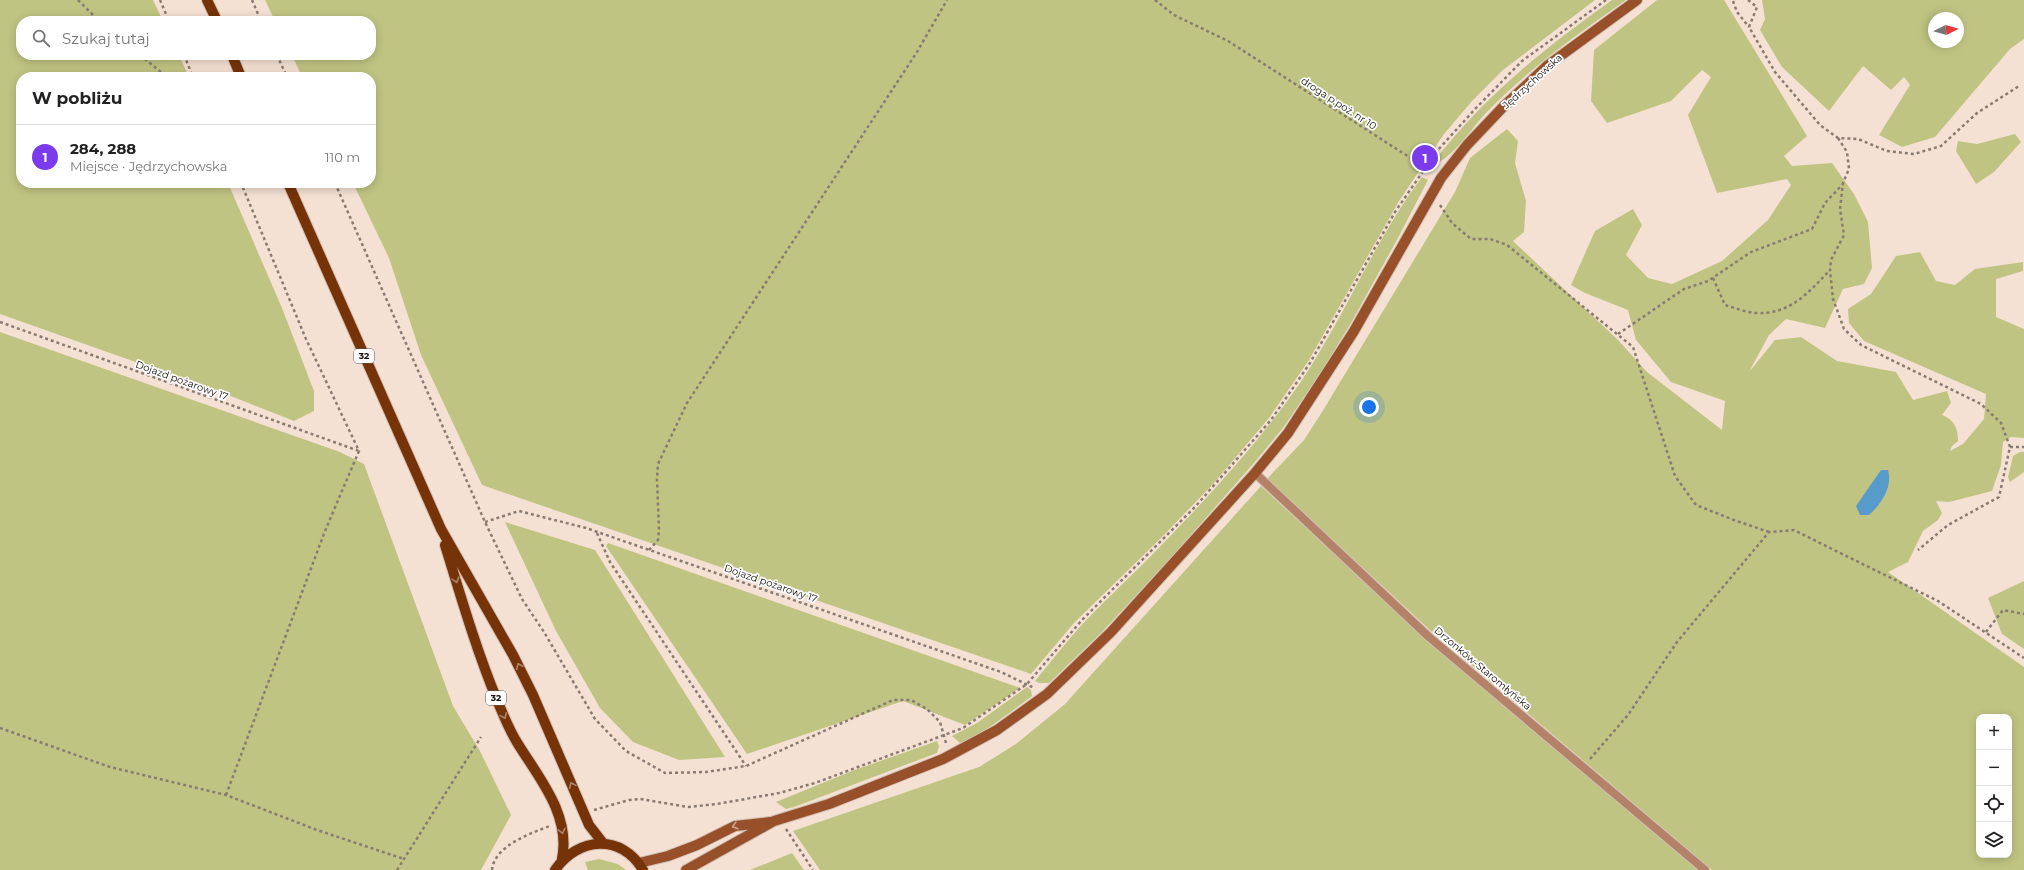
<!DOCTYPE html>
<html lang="pl">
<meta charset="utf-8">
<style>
body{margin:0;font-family:Montserrat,sans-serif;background:#f2f2f2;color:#222}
.controls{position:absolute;right:12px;bottom:12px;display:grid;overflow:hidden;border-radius:8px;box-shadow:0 2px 10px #0003}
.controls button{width:36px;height:36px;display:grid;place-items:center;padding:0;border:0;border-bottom:1px solid #e0e0e0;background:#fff;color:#222;font:20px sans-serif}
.compass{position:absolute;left:1928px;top:12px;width:36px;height:36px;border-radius:50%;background:#fff;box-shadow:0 2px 10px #0003;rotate:85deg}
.you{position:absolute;left:1369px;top:407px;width:14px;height:14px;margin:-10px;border:3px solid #fff;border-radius:50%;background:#1a73e8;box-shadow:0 0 0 6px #1a73e833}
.badge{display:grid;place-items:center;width:26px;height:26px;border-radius:50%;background:#7c3aed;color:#fff;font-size:13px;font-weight:700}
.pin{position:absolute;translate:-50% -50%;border:2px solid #fff;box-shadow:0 1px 4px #0006}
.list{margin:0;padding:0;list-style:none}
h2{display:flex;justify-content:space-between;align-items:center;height:52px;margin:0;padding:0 16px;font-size:17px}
h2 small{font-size:13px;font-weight:400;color:#767676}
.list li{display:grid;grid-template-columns:26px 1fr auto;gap:12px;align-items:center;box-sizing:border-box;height:64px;padding:0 16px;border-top:1px solid #e0e0e0}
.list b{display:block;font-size:15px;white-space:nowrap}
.list p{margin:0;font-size:13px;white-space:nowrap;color:#767676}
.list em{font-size:13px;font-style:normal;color:#767676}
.icon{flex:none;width:22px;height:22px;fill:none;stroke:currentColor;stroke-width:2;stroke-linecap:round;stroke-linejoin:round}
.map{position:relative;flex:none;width:2024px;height:870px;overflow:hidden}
.search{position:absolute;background:#fff;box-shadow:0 2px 10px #0003;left:16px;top:16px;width:360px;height:44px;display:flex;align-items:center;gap:10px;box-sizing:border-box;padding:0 14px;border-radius:16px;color:#767676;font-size:15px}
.panel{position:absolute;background:#fff;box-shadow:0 2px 10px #0003;left:16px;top:72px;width:360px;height:116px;border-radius:16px}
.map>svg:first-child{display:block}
.green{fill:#c0c482;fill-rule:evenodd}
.water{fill:#579bca}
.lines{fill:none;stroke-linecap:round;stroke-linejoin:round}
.lane-casing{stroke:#d1bfb4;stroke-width:10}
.secondary-casing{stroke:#d1bfb4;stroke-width:12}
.primary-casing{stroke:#d1bfb4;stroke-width:12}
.path{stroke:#897b73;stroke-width:2.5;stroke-dasharray:3 3;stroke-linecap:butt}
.lane{stroke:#b48269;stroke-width:8}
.secondary{stroke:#97502a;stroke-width:10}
.primary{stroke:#763307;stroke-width:10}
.oneway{stroke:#ad856a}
.oneway2{stroke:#cba894}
.labels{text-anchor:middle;stroke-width:3.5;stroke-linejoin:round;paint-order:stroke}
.shield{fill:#fff;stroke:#5b5654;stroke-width:1}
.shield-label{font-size:9px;font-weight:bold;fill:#150e0a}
.street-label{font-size:10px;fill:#150e0a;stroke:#fff}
</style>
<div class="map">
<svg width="2024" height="870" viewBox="0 0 2024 870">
<rect width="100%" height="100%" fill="#f5e1d4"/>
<!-- green -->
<path class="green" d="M0,0H153L163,21H21V55H179L189,77H21V183H228L282,308L314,391V411L294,421L223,393L0,314Z
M265,0H1595L1503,70L1472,101L1444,134L1399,201L1309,360L1269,418L1213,484L1163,536L1074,623L1031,674L482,485L421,355L389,258L353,183H371V77H302L292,55H371V21H275Z
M1612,0H1626C1576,35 1526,71 1484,115C1472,128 1449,163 1432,164C1484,96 1542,50 1612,0Z
M1657,0H1724L1807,136L1784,156L1792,166L1832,163L1854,194L1868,222L1872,268L1864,284L1843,289L1825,328L1786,319L1769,335L1749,372L1775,340L1801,337L1837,361L1896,372L1913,400L1947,391L1951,403L1942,415C1955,420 1958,429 1958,441L1952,446L1950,451L1963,444L1984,419L1986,394L1864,341L1849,323L1848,309L1871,294L1896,256L1920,252L1936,281L1955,285L1975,269L2023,262V271L1996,279V317L2024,329V438L2011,437L2003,442L2001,465L1992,491L1949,502L1936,501L1942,513L1938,520L1923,531L1908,562L1888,572L2024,667V870H1712L1431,631L1267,479L1304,440L1322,412L1455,192L1470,158L1507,129L1518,141L1515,163L1526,201L1524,232L1513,241L1618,340L1647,372L1722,430L1725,401L1671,382L1636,340L1628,310L1585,293L1571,285L1595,231L1633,209L1642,225L1626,255L1648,278L1672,284L1722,261L1768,220L1791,185L1787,179L1717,193L1688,115L1711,77L1702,70L1671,101L1607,123L1591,101L1594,50ZM1979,717H2009V855H1979Z
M1762,0H2024V39L2010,49L1935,137L1902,147L1879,135L1910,85L1904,77L1891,90L1863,66L1829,111L1782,67L1760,30L1765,19ZM1934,18H1958V42H1934Z
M2015,134L2021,142L1994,172L1976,184L1956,151L1958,141L1977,144Z
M1422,177L1428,180L1398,238L1351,323L1321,372L1283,428L1254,463L1166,563L1101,633L1049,683H1039L1035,681C1049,664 1063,646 1078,629C1100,605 1125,582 1148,559C1198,508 1246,457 1288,400C1340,330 1370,246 1422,177Z
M0,332L340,452L364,464L453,706L480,751L511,815L481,870H0Z
M2020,452H2024V472L2010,482L2008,477L2013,456Z
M1261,486L1425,638L1698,870H820L793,831L979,767L1016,744L1065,704Z
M505,522L595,550L725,757L679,760L633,742L600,708L556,631Z
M608,543L1020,688L965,725L903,701L747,754L606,546Z
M2024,581V649L2002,634L1988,598Z
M1027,687L1031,690L1032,696C1009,713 986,732 960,743L952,736L977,723Z
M937,741L939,746L937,753L794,807L786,809L776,802L852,771Z
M792,853L804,870H750Z
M599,859L618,864L626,870H588L585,862Z"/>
<!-- water -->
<path class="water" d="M1881,470H1888C1893,487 1881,504 1869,515H1860L1856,506Z"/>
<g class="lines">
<defs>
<path id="lane" d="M1255,473L1429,637L1705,870"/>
<path id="secondary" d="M639,863L668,856L697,845L735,826L770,822
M686,870L774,821L829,804L943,759L997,730L1047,694L1111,632L1255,473L1288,433L1354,331L1441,178L1467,145L1504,106L1548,65L1637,0"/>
<path id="primary" d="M207,0L217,21
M232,55L241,77
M288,183L441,529L513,655L533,695L589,825L603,843
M445,545C461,597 476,649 497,700C503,714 509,730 518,744C539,778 571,815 562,859
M555,870C578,837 621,833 643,870"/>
</defs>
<!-- lane casing -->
<use href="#lane" class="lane-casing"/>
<!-- secondary casing -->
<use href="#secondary" class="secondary-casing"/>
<!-- primary casing -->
<use href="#primary" class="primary-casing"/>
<!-- path -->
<path class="path" d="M78,0L99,21
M160,0L169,21
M252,0L261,21
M1155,0L1174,15L1228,41L1431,171
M1748,0L1757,7L1749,27L1775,72L1820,125L1838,138L1858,139L1887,151L1914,154L1941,146L1977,113L2019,86
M1733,1L1737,12L1749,27
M140,55L167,77
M184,55L193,77
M277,55L287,77
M1838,138L1847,152L1849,169L1843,183L1840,209L1844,235L1831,260L1830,270L1833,299L1844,329L1861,345L1981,404L2001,423L2010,447L1999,497L1948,525L1918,550
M335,183L485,522L522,599L544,632L595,719L626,751L665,773L706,772L746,766L893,700H911L927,709L940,722L946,743
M1440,205L1452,223L1471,239H1490L1507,245L1633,347L1675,476L1696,505L1734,520L1769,532
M1713,278L1725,305C1735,308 1745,312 1755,313C1790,315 1808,293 1830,270
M0,322L359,451
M1618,334L1684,289L1708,281L1751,252L1812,229L1825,203L1843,184
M2010,447H2024
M485,522L519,511L586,528L1001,672L1034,688
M597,533L610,562L746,766
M649,550L658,540L659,530L657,479L658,464L687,403L917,52L947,0
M1986,632L2003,610L2024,614
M0,728L110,767L226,795L317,830L404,859
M1590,759L1628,715L1677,642L1769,532L1794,530L1830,548L1938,601L2024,658
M226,795L325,531L359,451L306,339L241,183
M594,810L629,800L640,799L688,807L717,804L779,793L815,783L963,728L1027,684L1082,620L1195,507L1271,420L1310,363L1395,212L1437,151L1476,108L1522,61L1606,0
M786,829L813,870
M397,870L481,737
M492,870C494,846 531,833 550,826"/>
<!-- lane -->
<use href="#lane" class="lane"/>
<!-- secondary -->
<use href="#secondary" class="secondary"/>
<!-- primary -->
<use href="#primary" class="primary"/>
</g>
<!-- one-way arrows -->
<defs><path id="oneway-chevron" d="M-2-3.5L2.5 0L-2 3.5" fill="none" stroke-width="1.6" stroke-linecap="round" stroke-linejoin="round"/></defs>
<g class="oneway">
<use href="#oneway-chevron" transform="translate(456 580) rotate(74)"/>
<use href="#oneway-chevron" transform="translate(519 666) rotate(-116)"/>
<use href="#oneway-chevron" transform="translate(504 716) rotate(66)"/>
<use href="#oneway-chevron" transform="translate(572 785) rotate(-114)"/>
<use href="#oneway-chevron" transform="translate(562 831) rotate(76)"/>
</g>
<use class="oneway2" href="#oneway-chevron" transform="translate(735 826) rotate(164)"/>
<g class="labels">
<!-- shield labels -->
<g class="shield">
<rect x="354" y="349" width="20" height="14" rx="3"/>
<rect x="486" y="691" width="20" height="14" rx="3"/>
</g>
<g class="shield-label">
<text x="364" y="359">32</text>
<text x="496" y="701">32</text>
</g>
<!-- street labels -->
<g class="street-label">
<text transform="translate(1532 81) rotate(-42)" y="4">Jędrzychowska</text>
<text transform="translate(1339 103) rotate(33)" y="4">droga p.poż. nr 10</text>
<text transform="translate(182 380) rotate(20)" y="4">Dojazd pożarowy 17</text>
<text transform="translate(771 583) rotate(19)" y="4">Dojazd pożarowy 17</text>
<text transform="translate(1483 668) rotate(40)" y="4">Drzonków-Staromłyńska</text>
</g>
</g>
</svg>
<div class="controls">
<button>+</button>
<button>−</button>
<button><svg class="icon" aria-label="locate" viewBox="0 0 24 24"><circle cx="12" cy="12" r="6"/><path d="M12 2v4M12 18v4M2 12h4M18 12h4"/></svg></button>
<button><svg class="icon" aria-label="layers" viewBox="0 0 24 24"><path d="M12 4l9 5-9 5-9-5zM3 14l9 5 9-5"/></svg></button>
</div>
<svg class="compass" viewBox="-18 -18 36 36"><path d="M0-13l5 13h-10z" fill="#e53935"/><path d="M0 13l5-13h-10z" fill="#767676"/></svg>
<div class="you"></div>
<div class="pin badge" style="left:1425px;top:158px">1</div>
<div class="search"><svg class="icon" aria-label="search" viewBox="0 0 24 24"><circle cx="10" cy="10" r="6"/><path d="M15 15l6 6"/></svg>Szukaj tutaj</div>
<section class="panel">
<h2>W pobliżu<small></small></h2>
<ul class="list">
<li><span class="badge">1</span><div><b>284, 288</b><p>Miejsce · Jędrzychowska</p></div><em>110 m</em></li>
</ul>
</section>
</div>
